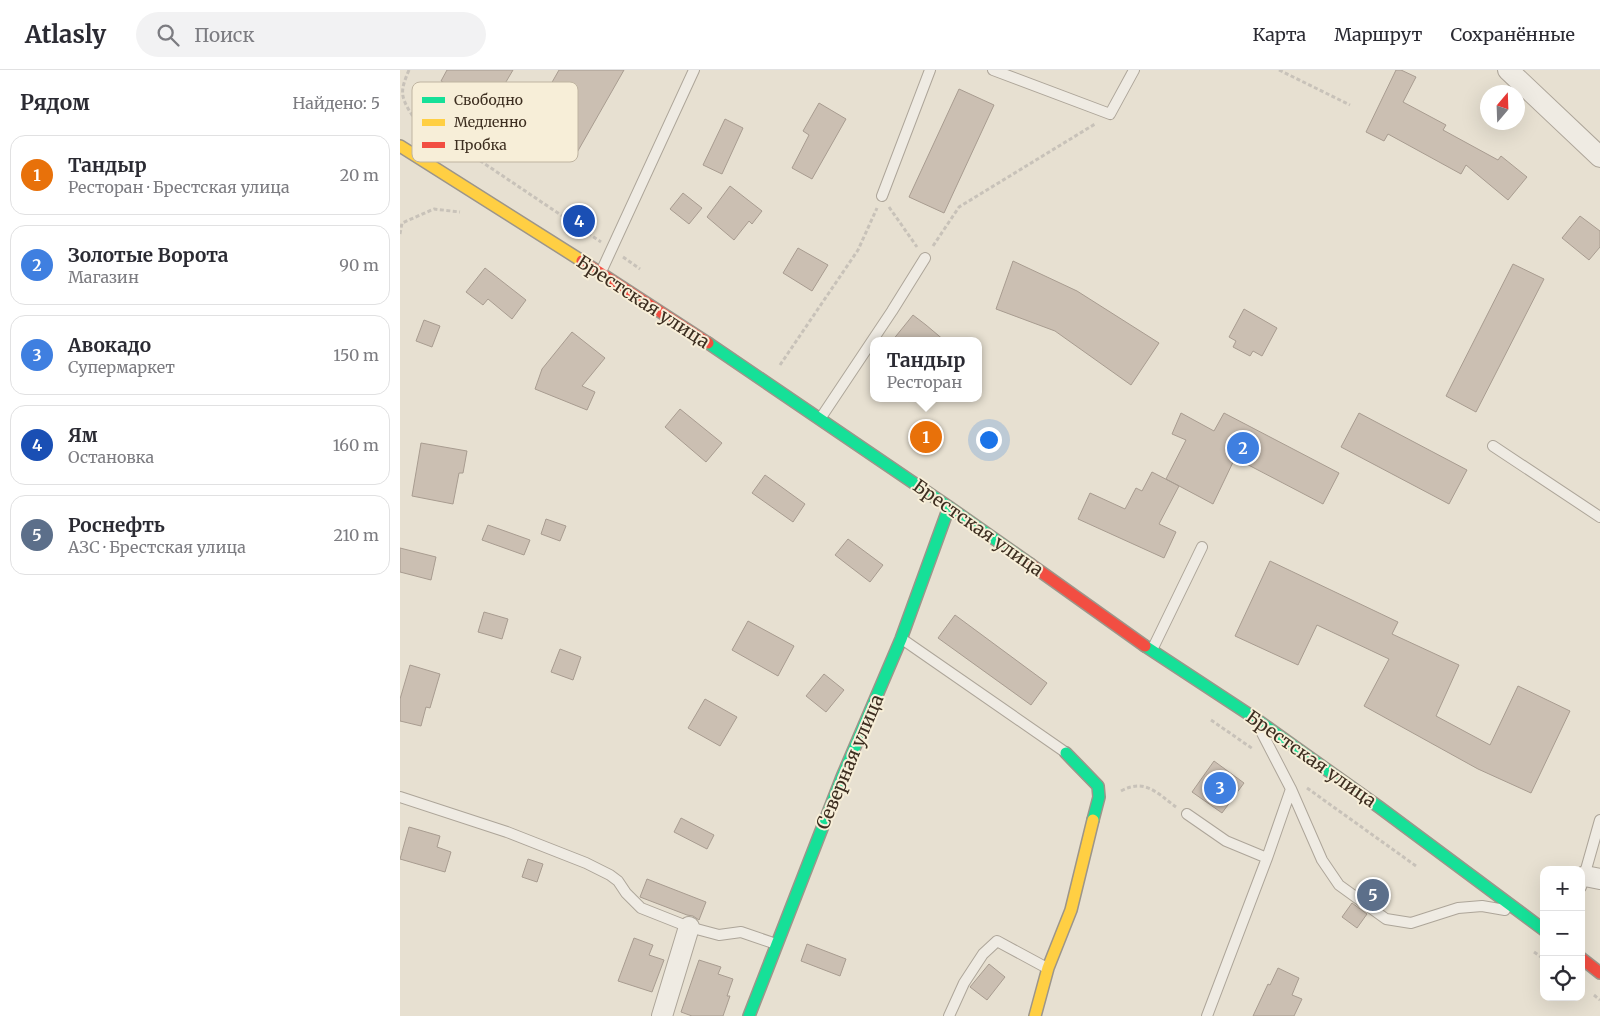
<!DOCTYPE html>
<html lang="ru">
<meta charset="utf-8">
<style>
body{margin:0;font-family:Merriweather,serif;background:#f2f2f3;color:#2b2b33}
.controls{position:absolute;right:15px;bottom:15px;display:grid;overflow:hidden;border-radius:10px;box-shadow:0 5px 20px #0002}
.controls button{width:45px;height:45px;display:grid;place-items:center;padding:0;border:0;border-bottom:1px solid #e1e1e2;background:#fff;color:#2b2b33;font:25px sans-serif}
.compass{position:absolute;left:1080px;top:15px;width:45px;height:45px;border-radius:50%;background:#fff;box-shadow:0 5px 20px #0002;rotate:19deg}
.you{position:absolute;left:588px;top:369px;width:18px;height:18px;margin:-12px;border:4px solid #fff;border-radius:50%;background:#1a73e8;box-shadow:0 0 0 8px #1a73e833}
.badge{display:grid;place-items:center;width:32px;height:32px;border-radius:50%;background:#786c5e;color:#fff;font-size:16px;font-weight:700}
.pin{position:absolute;translate:-50% -50%;border:2px solid #fff;box-shadow:0 1px 5px #0006}
.popup{position:absolute;left:470px;top:267px;width:112px;height:65px;box-sizing:border-box;display:grid;place-content:center;border-radius:10px;background:#fff;filter:drop-shadow(0 1px 4px #0005);font-size:16px;white-space:nowrap;color:#7c7c81}
.popup b{font-size:19px;color:#2b2b33}
.popup::after{content:'';position:absolute;left:50%;top:100%;margin-left:-10px;border:10px solid transparent;border-top-color:#fff}
.list{margin:0;padding:0;list-style:none}
h2{display:flex;justify-content:space-between;align-items:center;height:65px;margin:0;padding:0 20px;font-size:21px}
h2 small{font-size:16px;font-weight:400;color:#7c7c81}
.list li{display:grid;grid-template-columns:32px 1fr auto;gap:15px;align-items:center;box-sizing:border-box;height:80px;margin:0 10px 10px;padding:0 10px;border:1px solid #e1e1e2;border-radius:15px}
.list b{display:block;font-size:19px;white-space:nowrap}
.list p{margin:0;font-size:16px;white-space:nowrap;color:#7c7c81}
.list em{font-size:16px;font-style:normal;color:#7c7c81}
.icon{flex:none;width:28px;height:28px;fill:none;stroke:currentColor;stroke-width:2;stroke-linecap:round;stroke-linejoin:round}
.map{position:relative;flex:none;width:1200px;height:946px;overflow:hidden}
header{display:flex;align-items:center;gap:30px;box-sizing:border-box;height:70px;padding:0 25px;background:#fff;border-bottom:1px solid #e1e1e2}
header strong{font-size:24px}
nav{display:flex;gap:28px;margin-inline-start:auto;font-size:18px}
.search{width:350px;height:45px;background:#f2f2f3;display:flex;align-items:center;gap:12px;box-sizing:border-box;padding:0 18px;border-radius:28px;color:#7c7c81;font-size:19px}
main{display:flex}
aside{flex:1;background:#fff}
.map>svg:first-child{display:block}
.building{fill:#cbbfb2;stroke:#a89c90}
.lines{fill:none;stroke-linecap:round;stroke-linejoin:round}
.lane-casing{stroke:#ada599;stroke-width:12}
.street-casing{stroke:#ada599;stroke-width:22}
.fast-casing{stroke:#9c958a;stroke-width:14}
.slow-casing{stroke:#9c958a;stroke-width:14}
.jam-casing{stroke:#9c958a;stroke-width:14}
.path{stroke:#c8c2b9;stroke-width:3;stroke-dasharray:4 2.5;stroke-linecap:butt}
.lane{stroke:#efebe3;stroke-width:10}
.street{stroke:#efebe3;stroke-width:20}
.fast{stroke:#16e098;stroke-width:11}
.slow{stroke:#ffcf43;stroke-width:11}
.jam{stroke:#f24e42;stroke-width:11}
.labels{text-anchor:middle;stroke-width:4;stroke-linejoin:round;paint-order:stroke}
.street-label{font-size:18px;fill:#3d2e20;stroke:#f7eed8}
.key{fill:#f7eed8;stroke:#bfb4a1;stroke-width:1}
.key-label{font-size:14px;fill:#3d2e20}
</style>
<header>
<strong>Atlasly</strong>
<div class="search"><svg class="icon" aria-label="search" viewBox="0 0 24 24"><circle cx="10" cy="10" r="6"/><path d="M15 15l6 6"/></svg>Поиск</div>
<nav><a>Карта</a><a>Маршрут</a><a>Сохранённые</a></nav>
</header>
<main>
<aside>
<h2>Рядом<small>Найдено: 5</small></h2>
<ul class="list">
<li><span class="badge" style="background:#e8710a">1</span><div><b>Тандыр</b><p>Ресторан · Брестская улица</p></div><em>20 m</em></li>
<li><span class="badge" style="background:#3f7fe0">2</span><div><b>Золотые Ворота</b><p>Магазин</p></div><em>90 m</em></li>
<li><span class="badge" style="background:#3f7fe0">3</span><div><b>Авокадо</b><p>Супермаркет</p></div><em>150 m</em></li>
<li><span class="badge" style="background:#1a4fb4">4</span><div><b>Ям</b><p>Остановка</p></div><em>160 m</em></li>
<li><span class="badge" style="background:#5c6f8a">5</span><div><b>Роснефть</b><p>АЗС · Брестская улица</p></div><em>210 m</em></li>
</ul>
</aside>
<div class="map">
<svg width="1200" height="946" viewBox="0 0 1200 946">
<rect width="100%" height="100%" fill="#e7e0d1"/>
<!-- building -->
<path class="building" d="M47,0H113L90,39L41,11Z
M159,0H224L175,86L126,58Z
M996,0H1001L1016,7L1003,32L1046,55L1043,60L1098,90L1101,86L1127,107L1108,130L1066,95L1061,104L988,64L984,71L966,62Z
M559,19L594,35L544,143L509,127Z
M419,33L446,49L412,109L392,98L409,65L403,61Z
M325,49L343,58L322,104L303,95Z
M330,116L362,141L352,154L349,151L334,170L307,147Z
M283,123L302,138L289,154L270,139Z
M1180,146L1200,161V177L1189,190L1162,168Z
M398,178L428,195L412,221L383,203Z
M613,191L677,221L759,273L731,315L655,261L596,239Z
M1113,194L1144,209L1076,342L1046,326Z
M85,198L126,230L112,249L88,229L83,235L66,222Z
M844,239L877,258L862,286L853,281L850,286L833,277L836,271L829,267Z
M513,245L526,255L545,271H492Z
M24,250L40,256L32,277L16,271Z
M172,262L205,288L182,316L195,322L187,340L135,319L142,299Z
M280,339L322,373L306,392L265,357Z
M781,343L814,361L824,343L939,403L923,434L835,388L813,434L766,409L786,370L772,364Z
M959,343L1067,400L1049,434L941,377Z
M21,373L67,381L63,403H59L53,434L12,426Z
M752,402L779,416L759,454L776,462L764,488L678,449L690,423L725,439L736,418L742,421Z
M365,405L405,434L393,452L352,423Z
M146,449L166,456L160,471L141,464Z
M88,455L130,470L124,485L82,470Z
M448,469L483,495L470,512L435,485Z
M0,478L36,487L31,510L0,502Z
M870,491L998,552L992,564L1059,595L1036,646L1090,675L1118,616L1170,641L1131,723L1078,699L964,636L989,589L917,555L898,595L835,566Z
M84,542L108,549L102,569L78,562Z
M555,545L647,613L631,635L538,568Z
M348,551L394,576L378,606L332,580Z
M160,579L181,587L173,610L151,602Z
M10,595L40,604L30,638L26,637L21,656L0,651V629Z
M424,604L444,620L426,642L406,626Z
M305,629L337,647L320,676L288,658Z
M814,691L844,713L822,743L792,722Z
M281,748L314,765L307,779L274,762Z
M9,757L40,766L37,777L51,782L45,802L0,789Z
M128,789L143,794L137,812L122,807Z
M247,809L306,832L299,850L293,846L287,845L240,827Z
M966,813L981,824L975,833L960,822Z
M952,833L967,844L957,858L942,847Z
M234,868L253,875L249,885L264,890L252,922L218,911Z
M407,874L446,889L440,906L401,891Z
M299,890L321,897L318,904L333,909L327,926H330L323,946H292L281,942Z
M589,894L605,907L587,930L570,917Z
M878,898L899,908L892,925L902,929L894,946H853L868,914L870,915Z"/>
<g class="lines">
<defs>
<path id="lane" d="M593,0L710,44L734,0
M482,126L530,0
M201,202L294,0
M420,349L492,241L525,188
M1093,376L1200,447
M502,569L665,682
M752,580L802,477
M862,663L891,719L922,790L939,815L986,849L1011,853L1058,838L1082,836L1105,840
M0,727L107,762L186,793L210,805L218,811L226,823L241,838L289,857L319,865L341,862L376,874
M787,744L826,771L867,788
M1181,817L1200,750
M549,946L564,913L583,884L597,871L647,898
M807,946L867,788L891,719"/>
<path id="street" d="M1108,0L1200,87
M1185,806L1200,809
M262,946L289,857"/>
<path id="fast" d="M308,273L549,437L630,494
M745,576L853,647L979,737L1144,860
M666,683L698,716L699,727L693,750
M349,946L442,707L501,569L549,437"/>
<path id="slow" d="M0,76L182,191
M635,946L648,898L671,840L693,750"/>
<path id="jam" d="M182,191L308,273
M630,494L745,576
M1181,888L1200,903"/>
</defs>
<!-- lane casing -->
<use href="#lane" class="lane-casing"/>
<!-- street casing -->
<use href="#street" class="street-casing"/>
<!-- fast casing -->
<use href="#fast" class="fast-casing"/>
<!-- slow casing -->
<use href="#slow" class="slow-casing"/>
<!-- jam casing -->
<use href="#jam" class="jam-casing"/>
<!-- path -->
<path class="path" d="M9,0C0,21 0,26 12,45L201,172
M879,0L950,35
M489,137L517,177
M0,164L2,153L34,139L60,142
M533,176L559,137L695,54
M223,187L240,199
M380,295L458,180L477,138
M811,650L853,679
M907,718L1016,796
M721,721C745,708 757,723 776,737
M1134,882L1144,889
M1194,925L1200,930"/>
<!-- lane -->
<use href="#lane" class="lane"/>
<!-- street -->
<use href="#street" class="street"/>
<!-- fast -->
<use href="#fast" class="fast"/>
<!-- slow -->
<use href="#slow" class="slow"/>
<!-- jam -->
<use href="#jam" class="jam"/>
</g>
<g class="labels">
<!-- street labels -->
<g class="street-label">
<text transform="translate(243 232) rotate(33)" y="6">Брестская улица</text>
<text transform="translate(578 458) rotate(35)" y="6">Брестская улица</text>
<text transform="translate(911 689) rotate(35)" y="6">Брестская улица</text>
<text transform="translate(450 692) rotate(-67)" y="6">Северная улица</text>
</g>
</g>
<!-- legend -->
<rect x="12" y="12" width="166" height="80" rx="8" class="key"/>
<rect x="22" y="27" width="23" height="6" fill="#16e098"/>
<rect x="22" y="49" width="23" height="7" fill="#ffcf43"/>
<rect x="22" y="72" width="23" height="6" fill="#f24e42"/>
<g class="key-label">
<text x="54" y="35">Свободно</text>
<text x="54" y="57">Медленно</text>
<text x="54" y="80">Пробка</text>
</g>
</svg>
<div class="controls">
<button>+</button>
<button>−</button>
<button><svg class="icon" aria-label="locate" viewBox="0 0 24 24"><circle cx="12" cy="12" r="6"/><path d="M12 2v4M12 18v4M2 12h4M18 12h4"/></svg></button>
</div>
<svg class="compass" viewBox="-18 -18 36 36"><path d="M0-13l5 13h-10z" fill="#e53935"/><path d="M0 13l5-13h-10z" fill="#7c7c81"/></svg>
<div class="you"></div>
<div class="pin badge" style="left:526px;top:367px;background:#e8710a">1</div>
<div class="popup"><b>Тандыр</b>Ресторан</div>
<div class="pin badge" style="left:843px;top:378px;background:#3f7fe0">2</div>
<div class="pin badge" style="left:820px;top:718px;background:#3f7fe0">3</div>
<div class="pin badge" style="left:179px;top:151px;background:#1a4fb4">4</div>
<div class="pin badge" style="left:973px;top:825px;background:#5c6f8a">5</div>
</div>
</main>
